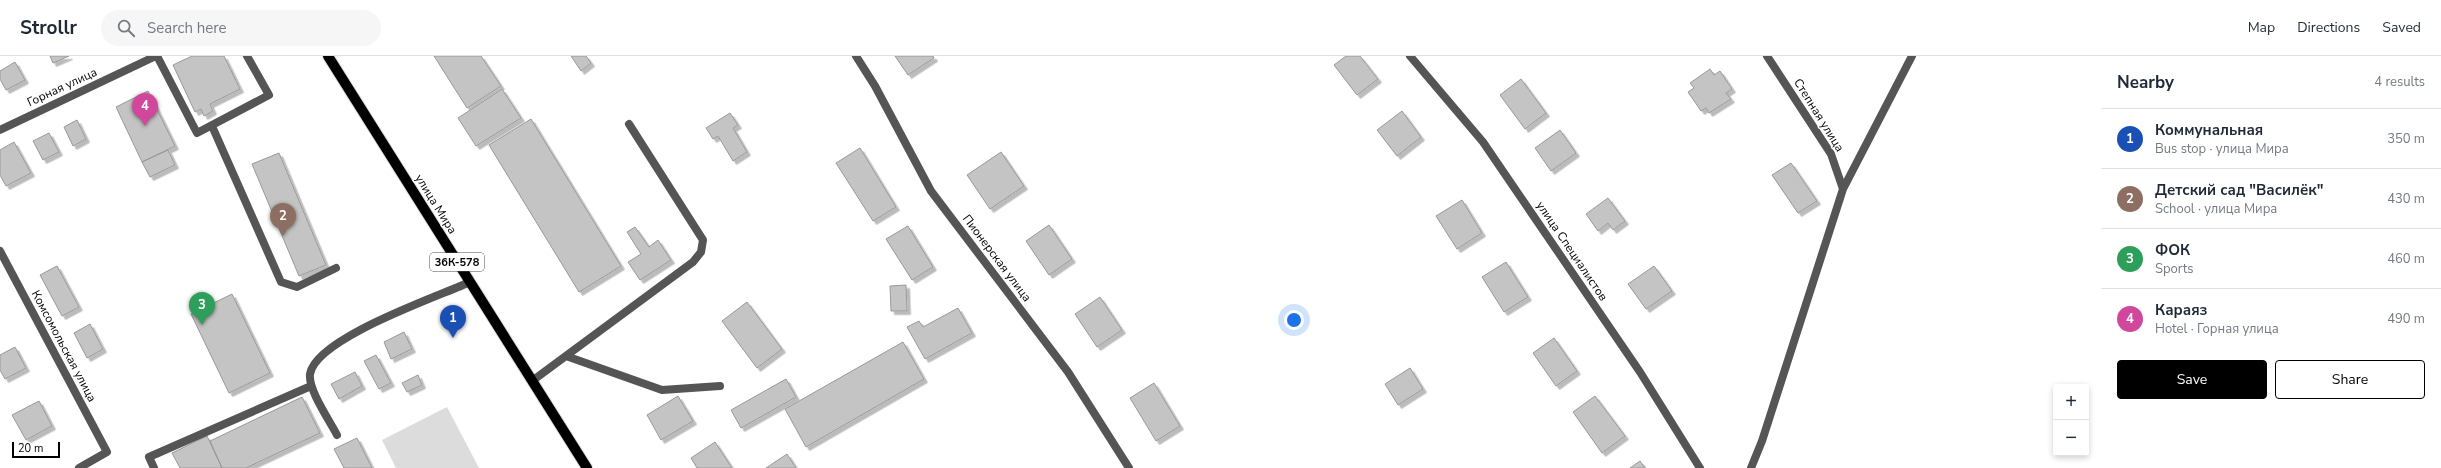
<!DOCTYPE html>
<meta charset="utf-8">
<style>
body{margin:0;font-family:"Nunito Sans",sans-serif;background:#f6f6f7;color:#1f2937}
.controls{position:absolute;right:12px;bottom:12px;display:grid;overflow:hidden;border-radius:4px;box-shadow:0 2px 6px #0003}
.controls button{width:36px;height:36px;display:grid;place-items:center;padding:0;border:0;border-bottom:1px solid #e0e1e3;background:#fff;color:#1f2937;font:20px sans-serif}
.scale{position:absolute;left:12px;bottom:10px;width:48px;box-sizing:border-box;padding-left:4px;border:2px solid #000;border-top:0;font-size:11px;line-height:14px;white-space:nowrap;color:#000;-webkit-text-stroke:3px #fff;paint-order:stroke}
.you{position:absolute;left:1294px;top:264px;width:14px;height:14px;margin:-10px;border:3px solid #fff;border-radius:50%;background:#1a73e8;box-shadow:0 0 0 6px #1a73e833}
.badge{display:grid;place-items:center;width:26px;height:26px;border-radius:50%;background:#000;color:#fff;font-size:13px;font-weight:700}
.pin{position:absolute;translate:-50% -33px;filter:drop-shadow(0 1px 2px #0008)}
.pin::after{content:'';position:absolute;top:21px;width:14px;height:12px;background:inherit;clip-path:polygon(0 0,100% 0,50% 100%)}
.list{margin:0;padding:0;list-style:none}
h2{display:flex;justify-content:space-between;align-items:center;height:52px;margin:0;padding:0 16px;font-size:17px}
h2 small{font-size:13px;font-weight:400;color:#747a83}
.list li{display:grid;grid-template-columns:26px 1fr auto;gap:12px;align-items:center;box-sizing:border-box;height:60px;padding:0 16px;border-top:1px solid #e0e1e3}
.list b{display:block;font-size:15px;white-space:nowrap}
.list p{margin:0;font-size:13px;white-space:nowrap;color:#747a83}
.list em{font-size:13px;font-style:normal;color:#747a83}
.actions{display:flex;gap:8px;padding:12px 16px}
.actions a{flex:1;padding:9px 0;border:1px solid #000;border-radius:4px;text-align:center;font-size:14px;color:#000}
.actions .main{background:#000;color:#fff}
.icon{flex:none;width:22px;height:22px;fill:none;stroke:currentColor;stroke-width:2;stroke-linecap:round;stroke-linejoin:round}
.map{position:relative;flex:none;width:2101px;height:412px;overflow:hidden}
header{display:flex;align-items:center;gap:24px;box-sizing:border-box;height:56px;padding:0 20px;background:#fff;border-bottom:1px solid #e0e1e3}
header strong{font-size:19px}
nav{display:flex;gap:22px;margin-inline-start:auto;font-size:14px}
.search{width:280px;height:36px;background:#f6f6f7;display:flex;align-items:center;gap:10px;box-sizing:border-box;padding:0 14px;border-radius:22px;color:#747a83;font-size:15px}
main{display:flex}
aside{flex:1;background:#fff}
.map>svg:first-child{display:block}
.green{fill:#dcdcdc}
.building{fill:#c4c4c4;stroke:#999;filter:url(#shadow)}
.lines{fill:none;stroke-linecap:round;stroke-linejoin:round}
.primary-casing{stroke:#dbdbdb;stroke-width:12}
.service{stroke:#555;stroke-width:8}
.minor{stroke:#555;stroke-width:8}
.primary{stroke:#000;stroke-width:10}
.labels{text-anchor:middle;stroke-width:3;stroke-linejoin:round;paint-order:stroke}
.shield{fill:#fff;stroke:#4c4c4c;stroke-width:1}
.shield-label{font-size:11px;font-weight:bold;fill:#000}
.street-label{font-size:12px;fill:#000;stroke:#fff}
</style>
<header>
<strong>Strollr</strong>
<div class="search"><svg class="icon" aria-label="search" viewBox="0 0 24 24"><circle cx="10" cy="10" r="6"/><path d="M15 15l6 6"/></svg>Search here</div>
<nav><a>Map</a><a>Directions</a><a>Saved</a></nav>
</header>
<main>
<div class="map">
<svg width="2101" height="412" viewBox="0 0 2101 412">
<defs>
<filter id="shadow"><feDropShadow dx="3.5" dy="3.5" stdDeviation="0" flood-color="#0004"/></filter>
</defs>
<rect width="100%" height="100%" fill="#fff"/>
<!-- green -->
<path class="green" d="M447,351L479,412H396L382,384Z"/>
<!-- building -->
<path class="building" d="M50,0H69L53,7Z
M192,0H224L240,33L210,48L213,55L204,60L201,53L195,56L173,9Z
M434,0H481L501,30L467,52Z
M571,0H586L591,7L581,15Z
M895,0H933L934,2L908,19Z
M1346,0H1360L1378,23L1357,39L1334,9Z
M15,6L25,24L6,34L0,23V15Z
M1710,13L1714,19L1720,15L1732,33L1726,37L1731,43L1709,57L1706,52L1701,55L1688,36L1694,32L1690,27Z
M1521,23L1546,57L1525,73L1500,39Z
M502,33L521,62L476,90L458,62Z
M148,35L175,90L142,106L116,51Z
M1402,55L1421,81L1397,100L1377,74Z
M730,57L738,69L733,72L747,96L733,105L718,80L713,83L706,72Z
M531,63L621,210L579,236L489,89Z
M77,64L86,83L73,90L64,71Z
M1560,74L1576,97L1551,115L1535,92Z
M49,77L59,96L43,104L33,85Z
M14,86L31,117L6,130L0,119V94Z
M860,92L896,151L873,165L836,107Z
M168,94L175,109L150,121L142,106Z
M1001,96L1024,130L990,153L967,119Z
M279,97L326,209L299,220L252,108Z
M1791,107L1817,145L1798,157L1772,119Z
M1608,142L1625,165L1613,174L1608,167L1598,175L1586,158Z
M1462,144L1482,177L1457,193L1436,160Z
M1049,169L1072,203L1049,219L1026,185Z
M908,170L933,211L912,224L886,183Z
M635,171L649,191L658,184L671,204L640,224L628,206L641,198L627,176Z
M1506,206L1528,241L1504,256L1482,221Z
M57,210L79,251L62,260L40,219Z
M1654,210L1672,235L1646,253L1628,228Z
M906,229L907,255H891L890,230Z
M232,238L270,317L229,337L191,258Z
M1100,241L1122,274L1097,291L1075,258Z
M747,246L782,293L757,312L722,265Z
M958,252L972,277L925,303L907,271L919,265L923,271Z
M90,268L103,293L87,302L74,277Z
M404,276L412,293L391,303L384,286Z
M1554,282L1577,315L1556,330L1533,297Z
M903,286L924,323L806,391L785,353Z
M15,291L26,312L5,323L0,314V299Z
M376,299L391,327L379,333L364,305Z
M1410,312L1423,333L1398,349L1385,328Z
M355,316L362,330L339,343L331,328Z
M418,319L422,329L407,336L402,327Z
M786,323L796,341L741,372L731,354Z
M1154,327L1180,370L1156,385L1130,342Z
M678,340L693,365L661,384L647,359Z
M1595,340L1625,380L1602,397L1573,356Z
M302,341L320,377L246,412H222L210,385Z
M39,345L52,370L26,384L12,359Z
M207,380L222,412H180L172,397Z
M357,382L372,412H344L334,393Z
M715,386L732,412H697L691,402Z
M787,398L796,412H766Z
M1640,405L1645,412H1630Z"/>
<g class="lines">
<defs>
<path id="primary" d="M328,0L587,412"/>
</defs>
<!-- primary casing -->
<use href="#primary" class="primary-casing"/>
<!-- service -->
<path class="service" d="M157,0L197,77L269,39L247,0
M212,70L281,226L297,231L336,212
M566,300L662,334L720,330
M532,325L693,206L701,196L703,184L629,68
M337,379C330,365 308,334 310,318C316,282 437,241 470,226
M154,412L149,401L311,330"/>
<!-- minor -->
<path class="minor" d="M856,0L875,30L931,135L1068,316L1129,412
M1410,0L1483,86L1640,316L1700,412
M1767,0L1831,98L1843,133
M0,74L156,0
M0,195L107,396L79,412
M1751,412L1762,385L1843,133L1912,0"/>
<!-- primary -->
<use href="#primary" class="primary"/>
</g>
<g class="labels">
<!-- shield labels -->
<rect class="shield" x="430" y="197" width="54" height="18" rx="3"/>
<g class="shield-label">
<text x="457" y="210">36К-578</text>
</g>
<!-- street labels -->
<g class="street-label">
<text transform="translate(62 31) rotate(-25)" y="4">Горная улица</text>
<text transform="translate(1819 59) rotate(58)" y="4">Степная улица</text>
<text transform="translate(436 148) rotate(58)" y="4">улица Мира</text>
<text transform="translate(1572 195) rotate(56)" y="4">улица Специалистов</text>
<text transform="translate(997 202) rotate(53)" y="4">Пионерская улица</text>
<text transform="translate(64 290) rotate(62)" y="4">Комсомольская улица</text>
</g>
</g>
</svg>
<div class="controls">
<button>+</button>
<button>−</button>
</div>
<div class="scale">20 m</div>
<div class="you"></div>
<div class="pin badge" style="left:453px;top:282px;background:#1a4fb4">1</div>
<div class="pin badge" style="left:283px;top:180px;background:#8d6e63">2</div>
<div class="pin badge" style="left:202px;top:269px;background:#2e9e5b">3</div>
<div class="pin badge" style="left:145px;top:70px;background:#d1479c">4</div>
</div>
<aside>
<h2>Nearby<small>4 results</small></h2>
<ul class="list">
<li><span class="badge" style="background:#1a4fb4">1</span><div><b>Коммунальная</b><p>Bus stop · улица Мира</p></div><em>350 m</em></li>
<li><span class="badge" style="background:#8d6e63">2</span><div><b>Детский сад &quot;Василёк&quot;</b><p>School · улица Мира</p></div><em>430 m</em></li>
<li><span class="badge" style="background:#2e9e5b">3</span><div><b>ФОК</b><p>Sports</p></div><em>460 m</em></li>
<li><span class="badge" style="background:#d1479c">4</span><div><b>Караяз</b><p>Hotel · Горная улица</p></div><em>490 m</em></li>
</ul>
<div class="actions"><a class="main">Save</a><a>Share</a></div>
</aside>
</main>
